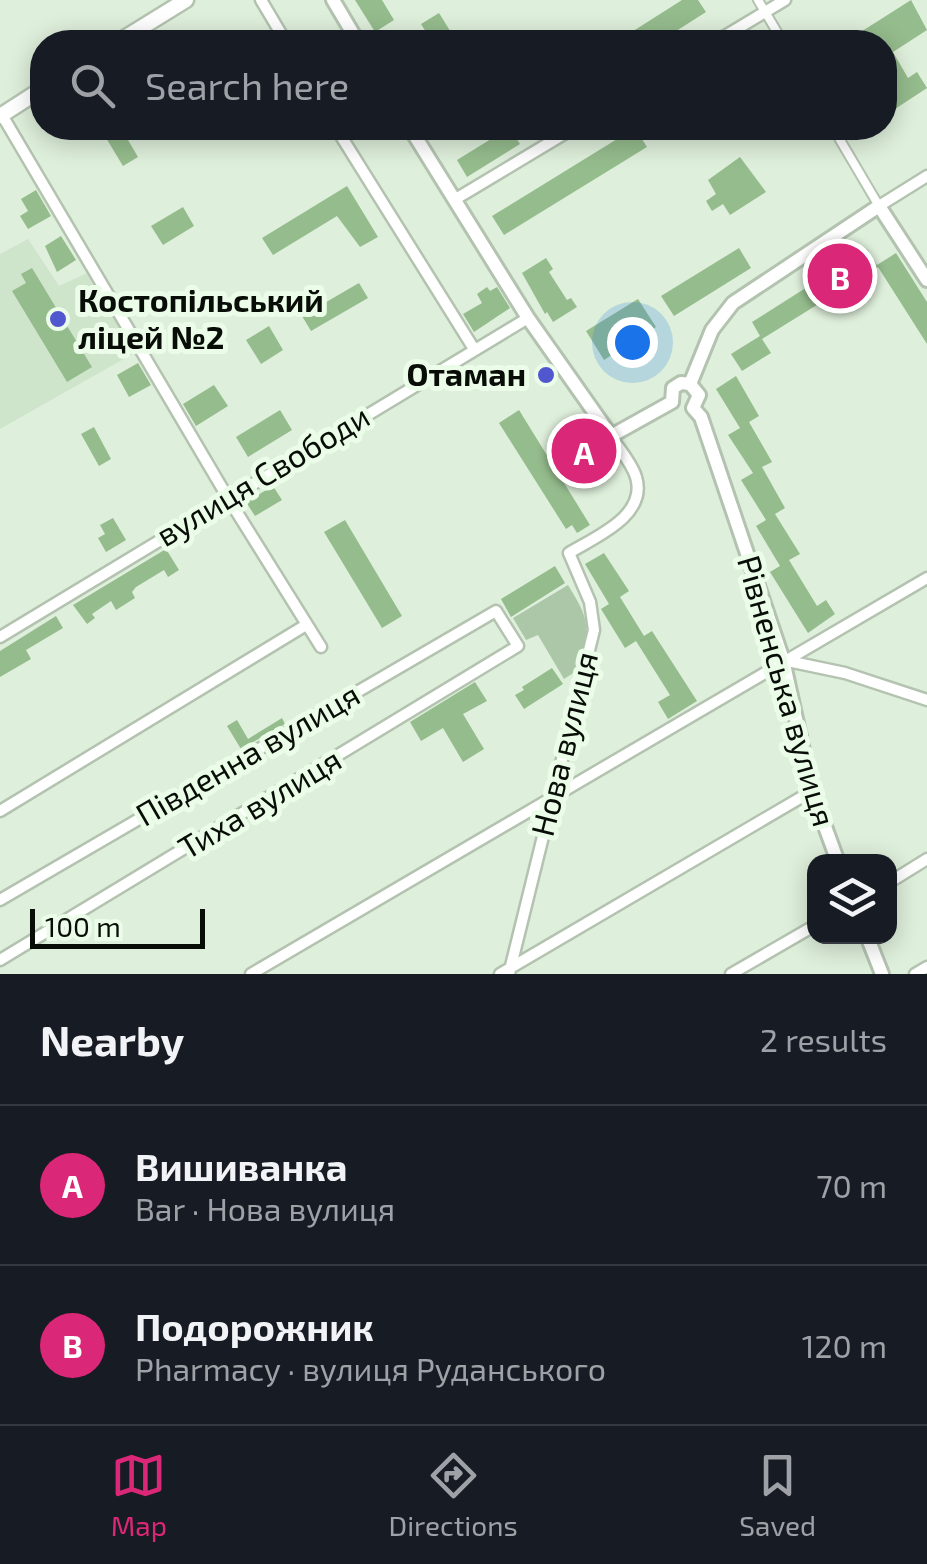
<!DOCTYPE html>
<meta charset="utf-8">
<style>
body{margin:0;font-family:"Exo 2",sans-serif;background:#20242c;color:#f1f3f6}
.controls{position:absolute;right:30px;bottom:30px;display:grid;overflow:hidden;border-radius:20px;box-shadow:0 5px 25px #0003}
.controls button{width:90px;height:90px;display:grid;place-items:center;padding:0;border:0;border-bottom:2px solid #363941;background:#171b24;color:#f1f3f6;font:50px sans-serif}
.scale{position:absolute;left:30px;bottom:25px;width:175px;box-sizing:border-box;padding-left:10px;border:5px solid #080e07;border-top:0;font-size:28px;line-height:35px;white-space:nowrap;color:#080e07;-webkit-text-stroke:8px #ebfde8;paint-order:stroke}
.you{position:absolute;left:632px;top:342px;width:35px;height:35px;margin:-25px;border:8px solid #fff;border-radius:50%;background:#1a73e8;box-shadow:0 0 0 15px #1a73e833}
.badge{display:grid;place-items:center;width:65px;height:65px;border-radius:50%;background:#db2777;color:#fff;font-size:32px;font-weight:700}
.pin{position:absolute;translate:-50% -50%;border:5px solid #fff;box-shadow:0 2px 10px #0006}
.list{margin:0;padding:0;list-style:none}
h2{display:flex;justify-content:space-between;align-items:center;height:130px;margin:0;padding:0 40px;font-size:42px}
h2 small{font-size:32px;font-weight:400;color:#9ea1a6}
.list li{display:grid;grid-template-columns:65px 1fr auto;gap:30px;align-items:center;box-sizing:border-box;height:160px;padding:0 40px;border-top:2px solid #363941}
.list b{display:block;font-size:38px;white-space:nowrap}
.list p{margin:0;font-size:32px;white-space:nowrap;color:#9ea1a6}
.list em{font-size:32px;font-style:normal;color:#9ea1a6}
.icon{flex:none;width:55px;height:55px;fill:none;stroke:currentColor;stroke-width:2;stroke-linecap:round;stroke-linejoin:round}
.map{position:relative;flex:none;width:927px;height:974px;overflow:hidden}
.search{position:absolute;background:#171b24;box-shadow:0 5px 25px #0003;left:30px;right:30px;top:30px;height:110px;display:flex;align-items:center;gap:25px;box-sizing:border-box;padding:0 35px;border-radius:40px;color:#9ea1a6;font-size:38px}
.sheet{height:450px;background:#171b24}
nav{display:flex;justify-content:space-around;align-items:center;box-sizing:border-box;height:140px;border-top:2px solid #363941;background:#171b24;font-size:28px;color:#9ea1a6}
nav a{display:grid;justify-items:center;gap:5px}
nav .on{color:#db2777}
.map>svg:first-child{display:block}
.built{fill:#cfe5cb}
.green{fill:#acc7a8}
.building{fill:#95bc8d}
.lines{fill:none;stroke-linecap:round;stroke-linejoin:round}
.pedestrian-casing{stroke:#b3c3b0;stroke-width:12}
.minor-casing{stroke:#b3c3b0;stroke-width:15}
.tertiary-casing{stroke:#b3c3b0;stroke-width:18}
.secondary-casing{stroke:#b3c3b0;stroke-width:19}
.pedestrian{stroke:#fff;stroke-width:8}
.minor{stroke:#fff;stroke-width:10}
.tertiary{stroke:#fff;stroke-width:12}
.secondary{stroke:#fff;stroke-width:14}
.poi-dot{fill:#5158cf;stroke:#ebfde8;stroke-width:4}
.labels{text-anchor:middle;stroke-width:10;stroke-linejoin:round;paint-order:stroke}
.poi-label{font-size:32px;font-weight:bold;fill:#080e07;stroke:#ebfde8;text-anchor:start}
.street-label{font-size:32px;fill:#080e07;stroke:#ebfde8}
</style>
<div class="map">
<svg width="927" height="974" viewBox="0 0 927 974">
<rect width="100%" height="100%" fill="#deefdb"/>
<!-- built -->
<path class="built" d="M28,239L59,286L87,273L136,352L0,429V254Z"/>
<!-- green -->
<path class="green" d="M568,585C592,624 589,626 578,670L564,679L538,635L526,640L513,618Z"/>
<!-- building -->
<path class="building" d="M355,0H382L394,20L375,32Z
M682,0H698L706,12L659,42H616Z
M911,0L927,30L893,52L908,78L917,72L927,88L892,111L884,99V42H845Z
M439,13L457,42H432L421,24Z
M100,128H121L138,157L123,166Z
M484,128H510L520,144L467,177L457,160L491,139Z
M635,128L647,147L504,235L492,216Z
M740,157L766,192L730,215L723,204L712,211L706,201L716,194L708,180Z
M347,186L378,237L360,247L337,216L273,255L262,238Z
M36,190L51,216L28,229L20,216L28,211L21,199Z
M183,207L194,226L163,245L151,226Z
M61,236L76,260L57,272L45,246Z
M739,248L751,268L674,316L661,296Z
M867,249L877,265L896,253L927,302V344L878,267L762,339L771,353L742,371L731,354L760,336L752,322Z
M546,258L553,269L549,272L567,300L571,298L577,307L553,322L547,312L545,314L522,273Z
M32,268L92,367L67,382L12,291L26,283L21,274Z
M359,283L368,298L311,331L302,316Z
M487,287L490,291L497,287L510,308L474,332L463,314L482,303L477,294Z
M638,299L656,327L604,360L586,331Z
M269,326L283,350L261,364L246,340Z
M138,363L151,385L129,397L117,375Z
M736,376L759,416L749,422L772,462L762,467L785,508L775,514L800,554L789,560L817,606L826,600L835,614L808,633L770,572L780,566L756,526L766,520L741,480L753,473L728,435L740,428L716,389Z
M214,385L228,406L196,426L183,404Z
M280,410L292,430L248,457L236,437Z
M519,410L590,525L577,533L572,525L566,529L499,423Z
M94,427L111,459L99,466L81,434Z
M273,486L282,500L255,516L246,502Z
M113,518L126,540L106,552L98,538L105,534L100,525Z
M345,520L402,616L382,628L324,532Z
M166,549L179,570L168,577L164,570L136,587L132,592L135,598L116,610L111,601L92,614L95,618L87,624L73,605Z
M604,553L629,591L620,597L644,636L652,631L697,701L668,719L658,702L670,695L636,641L625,648L601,609L609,604L585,564Z
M555,566L565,583L511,617L501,599Z
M56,616L63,628L26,650L31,659L0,677V651Z
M552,668L563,684L524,709L515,695L524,690L522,687Z
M475,682L487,701L463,714L484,749L463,762L443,728L421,741L410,722Z
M282,718L285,724L241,749L227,726L237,720L248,739Z"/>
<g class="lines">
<defs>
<path id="pedestrian" d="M758,0L783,42
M833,128L879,206"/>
<path id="minor" d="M261,0L286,42
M715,42L785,0
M2,115L228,498L321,647
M336,128L474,349
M454,200L574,128
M879,206L927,176
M0,637L528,318
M783,660L845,673L927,700
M0,811L306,625
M890,882L927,859
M0,900L496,611L518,646L0,960
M251,974L927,578
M500,974L812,791
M509,974L594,630L590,602L569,553C595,537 648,516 636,477C632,463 618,448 611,436
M731,974L814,926
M915,974L927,967"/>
<path id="tertiary" d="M333,0L358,42
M410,128L528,318L611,436L672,402
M690,384L712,330L733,303L879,206L927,280
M690,384L699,395L693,408
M672,402L673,388L681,383L690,384
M693,408L701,417L783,660L812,791L838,862
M867,936L882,974"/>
<path id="secondary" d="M118,42L186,0
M0,116L42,89"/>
</defs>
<!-- pedestrian casing -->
<use href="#pedestrian" class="pedestrian-casing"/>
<!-- minor casing -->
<use href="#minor" class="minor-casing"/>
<!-- tertiary casing -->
<use href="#tertiary" class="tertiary-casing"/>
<!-- secondary casing -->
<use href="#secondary" class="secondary-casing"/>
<!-- pedestrian -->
<use href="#pedestrian" class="pedestrian"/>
<!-- minor -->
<use href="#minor" class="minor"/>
<!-- tertiary -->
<use href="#tertiary" class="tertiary"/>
<!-- secondary -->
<use href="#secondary" class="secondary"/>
</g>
<!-- markers -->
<g class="poi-dot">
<circle cx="58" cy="319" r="10"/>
<circle cx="546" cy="375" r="10"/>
</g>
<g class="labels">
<!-- poi labels -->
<g class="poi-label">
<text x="78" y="312">Костопільський<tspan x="78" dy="37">ліцей №2</tspan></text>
<text x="526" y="386" text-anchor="end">Отаман</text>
</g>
<!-- street labels -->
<g class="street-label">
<text transform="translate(263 476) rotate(-31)" y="11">вулиця Свободи</text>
<text transform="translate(786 691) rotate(74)" y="11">Рівненська вулиця</text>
<text transform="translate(565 744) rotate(-76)" y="11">Нова вулиця</text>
<text transform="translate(248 755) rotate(-30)" y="11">Південна вулиця</text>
<text transform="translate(260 804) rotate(-31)" y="11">Тиха вулиця</text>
</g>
</g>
</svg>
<div class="controls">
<button><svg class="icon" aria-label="layers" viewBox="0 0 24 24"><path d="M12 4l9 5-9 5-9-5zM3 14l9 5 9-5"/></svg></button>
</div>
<div class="scale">100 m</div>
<div class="you"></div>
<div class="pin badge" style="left:584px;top:451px">A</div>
<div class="pin badge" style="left:840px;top:276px">B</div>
<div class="search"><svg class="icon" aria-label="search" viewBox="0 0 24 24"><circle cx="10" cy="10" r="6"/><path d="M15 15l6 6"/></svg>Search here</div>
</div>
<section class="sheet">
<h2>Nearby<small>2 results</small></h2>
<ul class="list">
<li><span class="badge">A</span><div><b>Вишиванка</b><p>Bar · Нова вулиця</p></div><em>70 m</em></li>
<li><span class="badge">B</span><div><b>Подорожник</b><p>Pharmacy · вулиця Руданського</p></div><em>120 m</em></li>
</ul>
</section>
<nav>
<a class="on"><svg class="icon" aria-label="map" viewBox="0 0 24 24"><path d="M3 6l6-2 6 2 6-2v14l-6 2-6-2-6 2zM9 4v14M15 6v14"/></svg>Map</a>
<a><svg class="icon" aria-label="directions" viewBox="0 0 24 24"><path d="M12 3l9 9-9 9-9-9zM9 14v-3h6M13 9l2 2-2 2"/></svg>Directions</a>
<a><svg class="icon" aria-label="saved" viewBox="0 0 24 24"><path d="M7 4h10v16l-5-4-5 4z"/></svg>Saved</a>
</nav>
